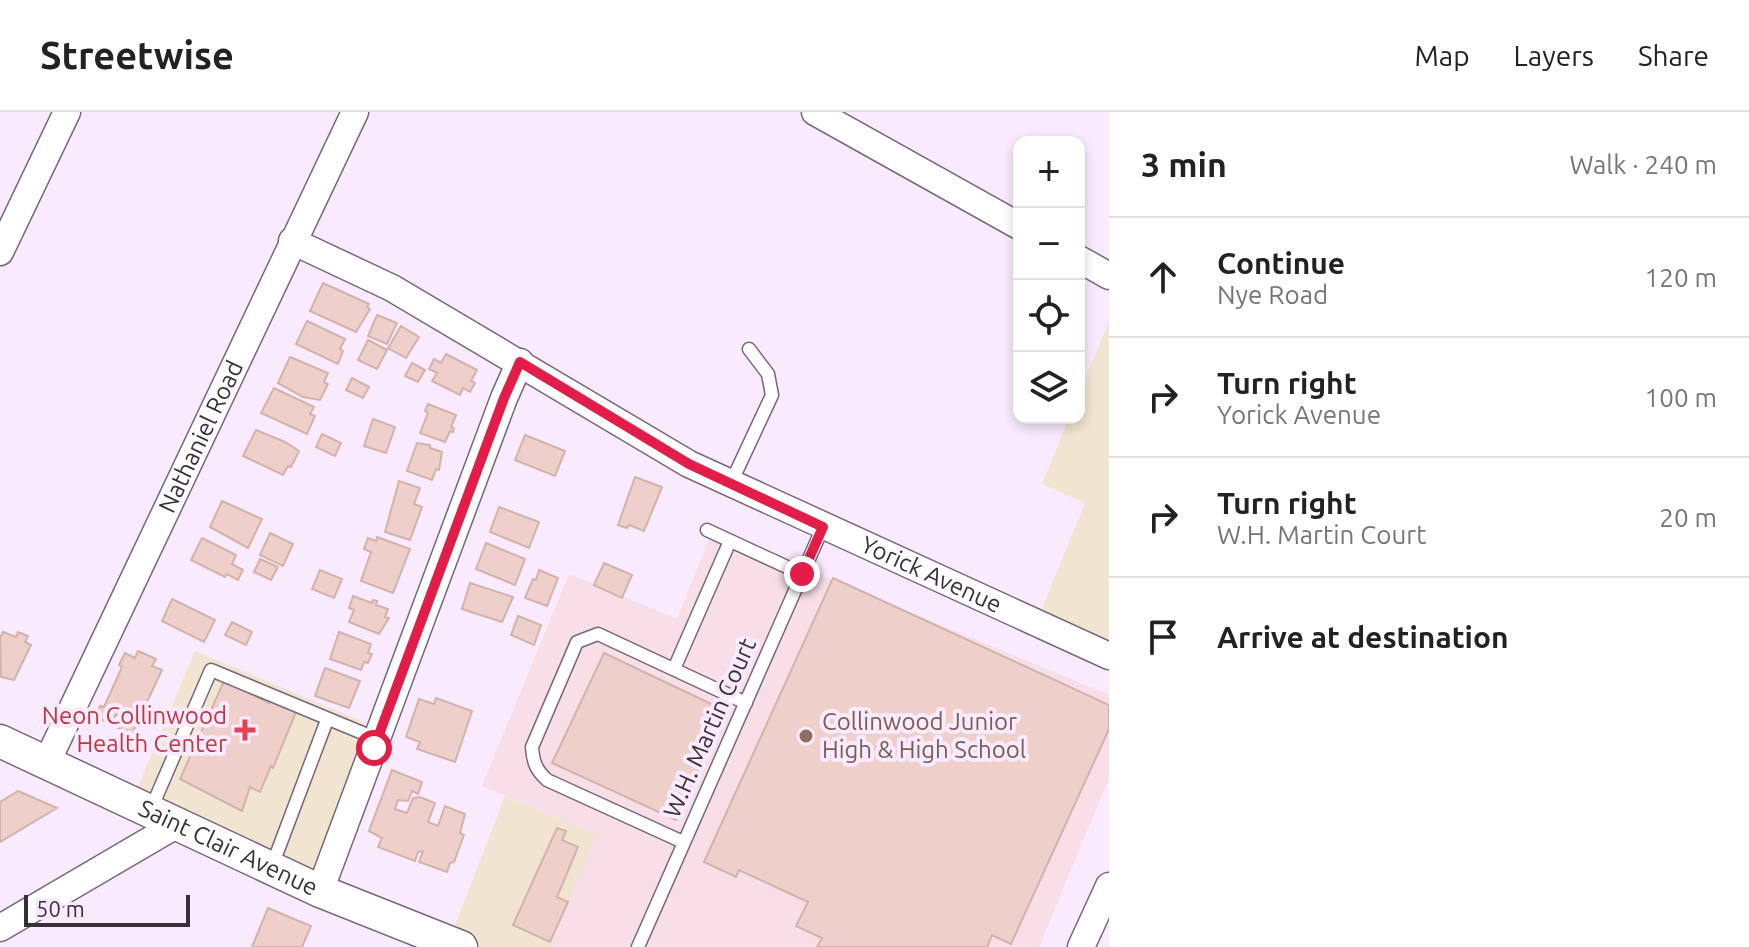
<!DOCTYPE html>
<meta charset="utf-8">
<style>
body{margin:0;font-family:Ubuntu,sans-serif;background:#f2f2f2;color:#222}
.controls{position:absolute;right:24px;top:24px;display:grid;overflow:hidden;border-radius:16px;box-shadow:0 4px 12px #0003}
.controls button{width:72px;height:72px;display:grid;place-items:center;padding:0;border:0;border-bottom:2px solid #e0e0e0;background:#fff;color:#222;font:40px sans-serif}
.scale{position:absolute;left:24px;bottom:20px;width:166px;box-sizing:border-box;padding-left:8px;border:4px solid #373039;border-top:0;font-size:22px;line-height:28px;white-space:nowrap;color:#373039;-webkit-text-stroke:6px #f9eafd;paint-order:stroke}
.stop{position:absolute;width:24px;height:24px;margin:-18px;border:6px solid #e11d48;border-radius:50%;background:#fff}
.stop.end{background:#e11d48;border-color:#fff;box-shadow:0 2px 8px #0008}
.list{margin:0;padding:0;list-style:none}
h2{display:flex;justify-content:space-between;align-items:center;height:104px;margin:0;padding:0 32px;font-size:34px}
h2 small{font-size:26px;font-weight:400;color:#767676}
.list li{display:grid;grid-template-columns:52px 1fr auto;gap:24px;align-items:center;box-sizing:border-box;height:120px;padding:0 32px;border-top:2px solid #e0e0e0}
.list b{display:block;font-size:30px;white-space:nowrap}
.list p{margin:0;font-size:26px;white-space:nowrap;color:#767676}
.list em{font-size:26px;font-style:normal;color:#767676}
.icon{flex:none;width:44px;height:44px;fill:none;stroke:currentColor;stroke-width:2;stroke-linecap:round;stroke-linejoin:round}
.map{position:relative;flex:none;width:1109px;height:835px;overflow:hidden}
header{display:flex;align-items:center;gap:48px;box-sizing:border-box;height:112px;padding:0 40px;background:#fff;border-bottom:2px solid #e0e0e0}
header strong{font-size:38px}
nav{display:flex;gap:44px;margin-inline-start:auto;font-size:28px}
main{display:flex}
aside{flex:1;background:#fff}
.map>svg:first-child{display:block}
.commercial{fill:#f1e4d0}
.education{fill:#f7dee7}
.building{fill:#efcfc9;stroke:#d1b2ac;stroke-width:2}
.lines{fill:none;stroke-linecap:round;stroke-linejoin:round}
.service-casing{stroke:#77677c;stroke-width:15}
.minor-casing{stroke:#77677c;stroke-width:29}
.tertiary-casing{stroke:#77677c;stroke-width:35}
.service{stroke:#fff;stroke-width:12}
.minor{stroke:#fff;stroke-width:26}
.tertiary{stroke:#fff;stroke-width:32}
.route{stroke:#e11d48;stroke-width:10}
.health-dot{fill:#e0444e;stroke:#f9eafd;stroke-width:3}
.education-dot{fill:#8d6e63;stroke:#f9eafd;stroke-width:3}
.labels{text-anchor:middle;stroke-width:8;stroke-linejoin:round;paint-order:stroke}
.street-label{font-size:24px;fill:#373039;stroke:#f9eafd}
.health-label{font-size:24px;fill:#be3a42;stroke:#f9eafd;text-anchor:end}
.education-label{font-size:24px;fill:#785e54;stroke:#f9eafd;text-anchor:start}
</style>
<header>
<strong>Streetwise</strong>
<nav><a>Map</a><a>Layers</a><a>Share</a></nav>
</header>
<main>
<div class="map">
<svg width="1109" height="835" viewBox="0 0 1109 835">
<rect width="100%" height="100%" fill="#f9eafd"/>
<!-- commercial -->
<path class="commercial" d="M1109,210V544L1036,511L1085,391L1042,372L1069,306H1079V282Z
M195,539L381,617L320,779L131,691Z
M505,684L597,722L550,835H411L420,816L449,829Z"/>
<!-- education -->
<path class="education" d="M713,418L1109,583V666L1039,835H550L597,722L482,674L569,462L677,507Z"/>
<!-- building -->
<path class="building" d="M323,171L369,192L367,195L370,197L356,220L310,199Z
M377,203L397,211L387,232L368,224Z
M307,209L345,227L340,237L343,239L338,252L296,232Z
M401,214L419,225L406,246L388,236Z
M368,228L387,238L377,257L358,248Z
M446,242L477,258L471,269L475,271L470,280L463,276L460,283L432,269L437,261L429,257L434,247L441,251Z
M290,245L328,261L324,270L328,272L320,288L303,285L278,271Z
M412,251L425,258L418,270L405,264Z
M352,266L369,275L363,286L346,278Z
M274,276L314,295L310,302L315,304L307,322L261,301Z
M428,292L456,303L451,315L454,316L453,320L450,319L445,330L420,321L428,301L425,299Z
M373,307L395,315L386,341L364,334Z
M256,318L285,330L299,339L291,355L288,354L283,363L243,344Z
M322,322L341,331L335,344L316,335Z
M525,323L565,339L555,364L515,348Z
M417,331L430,333V336L442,340L439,358L436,357L432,368L407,359Z
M635,365L662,375L644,419L629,413L627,416L618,413Z
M399,369L420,376L414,392L422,395L410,428L385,420Z
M222,389L262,407L248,436L210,415Z
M499,395L539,410L529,436L490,420Z
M270,421L293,432L283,454L260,443Z
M377,425L410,437L393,481L361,469L371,440L364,437L368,426L376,429Z
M202,426L236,443L232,452L243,458L238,468L227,462L225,465L191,448Z
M486,431L525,447L515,473L476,457Z
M260,447L278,455L271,468L254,460Z
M604,451L632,463L622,486L594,473Z
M320,458L342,467L334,486L312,477Z
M539,458L558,466L547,494L525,486L533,467L536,468Z
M833,466L1109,593V617L1011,832L992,823L987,835H817L822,826L796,814L808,790L739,758L736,765L704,750Z
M470,471L513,485L502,510L462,497Z
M353,484L372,491L373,488L377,489L376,493L388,497L385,505L389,506L379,522L349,510L354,498L349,496Z
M172,487L215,508L204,530L162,509Z
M518,504L541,513L534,533L511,523Z
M232,510L252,520L246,533L225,523Z
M3,520L16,525L18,520L28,524L25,530L31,533L14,568L1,565L0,526Z
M339,520L371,532L368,541L372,542L368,551L364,550L361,558L330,547Z
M138,539L156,547L152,554L162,558L132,622L116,615L121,605L116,602L111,612L95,605L100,594L104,595L122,555L119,553L125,541L135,546Z
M604,541L724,598L676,708L552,651Z
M325,556L360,569L349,596L315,584Z
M224,569L269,591L270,588L296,600L273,656L271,654L260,680L250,675L242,699L180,667Z
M436,586L472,599L455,650L417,637L420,630L406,625L419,587L434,592Z
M392,658L422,670L418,682L412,679L408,689L398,688L395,697L407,701L413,686L420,685L435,691L428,710L438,714L445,694L465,702L460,721L464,723L454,750L450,751L447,760L419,750L423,739L418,740L415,749L378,735L382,726L369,719Z
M18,679L57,696L0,730V690Z
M557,716L566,719L562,728L578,735L557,785L568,790L550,830L513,813Z
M268,796L311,814L302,835H252Z"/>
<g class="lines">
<defs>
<path id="service" d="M731,371L772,283L768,262L749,237
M707,418L802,462
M674,557L730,429
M151,697L211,558L377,627
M683,730L547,668C536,658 533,650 532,635L577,530L598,522L746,591
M272,754L327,608
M638,835L823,415"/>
<g id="minor">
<path d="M815,0L1019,114"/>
<path id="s1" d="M292,129L392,176L689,352L1109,544"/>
<path d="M0,140L67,0"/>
<path d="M1079,147L1109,164"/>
<path id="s2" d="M47,650L355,0"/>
<path d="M320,779L504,286L520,250"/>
<path d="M0,816L176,713"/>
<path d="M1081,835L1109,774"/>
</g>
<g id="tertiary">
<path id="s3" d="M0,629L320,779L461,835"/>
</g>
</defs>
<!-- service casing -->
<use href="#service" class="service-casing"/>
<!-- minor casing -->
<use href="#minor" class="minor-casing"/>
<!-- tertiary casing -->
<use href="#tertiary" class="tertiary-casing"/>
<!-- service -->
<use href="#service" class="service"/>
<!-- minor -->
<use href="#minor" class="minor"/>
<!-- tertiary -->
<use href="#tertiary" class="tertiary"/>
</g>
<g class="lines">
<!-- route -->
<path class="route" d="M374,636L504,286L520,250L689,352L823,415L802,462"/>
</g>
<!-- markers -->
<path class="health-dot" d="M241 606h8v8h8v8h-8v8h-8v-8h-8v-8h8z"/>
<circle class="education-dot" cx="806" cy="624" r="8"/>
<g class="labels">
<!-- street labels -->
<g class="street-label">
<text dy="8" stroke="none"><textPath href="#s2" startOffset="360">Nathaniel Road</textPath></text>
<text dy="8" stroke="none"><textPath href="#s1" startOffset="722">Yorick Avenue</textPath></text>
<text transform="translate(710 616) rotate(-66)" y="8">W.H. Martin Court</text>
<text dy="8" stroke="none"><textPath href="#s3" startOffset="252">Saint Clair Avenue</textPath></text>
</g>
<!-- health labels -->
<g class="health-label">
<text x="227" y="612">Neon Collinwood<tspan x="227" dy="28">Health Center</tspan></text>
</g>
<!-- education labels -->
<g class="education-label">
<text x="822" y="618">Collinwood Junior<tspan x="822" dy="28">High &amp; High School</tspan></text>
</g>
</g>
</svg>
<div class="controls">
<button>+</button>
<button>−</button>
<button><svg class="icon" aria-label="locate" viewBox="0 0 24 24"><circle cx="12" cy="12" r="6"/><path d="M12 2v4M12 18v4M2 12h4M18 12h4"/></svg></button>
<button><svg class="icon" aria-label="layers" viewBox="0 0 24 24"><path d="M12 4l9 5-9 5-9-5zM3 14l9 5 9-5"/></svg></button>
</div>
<div class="scale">50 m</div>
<div class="stop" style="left:374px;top:636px"></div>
<div class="stop end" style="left:802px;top:462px"></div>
</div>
<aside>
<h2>3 min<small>Walk · 240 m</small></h2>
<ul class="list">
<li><svg class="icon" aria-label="ahead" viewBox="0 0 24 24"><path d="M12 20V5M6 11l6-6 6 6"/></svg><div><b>Continue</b><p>Nye Road</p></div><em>120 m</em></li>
<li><svg class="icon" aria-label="right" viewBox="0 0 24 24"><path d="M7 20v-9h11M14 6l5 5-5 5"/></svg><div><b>Turn right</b><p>Yorick Avenue</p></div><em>100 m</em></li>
<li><svg class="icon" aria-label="right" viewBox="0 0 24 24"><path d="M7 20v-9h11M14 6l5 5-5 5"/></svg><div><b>Turn right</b><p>W.H. Martin Court</p></div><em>20 m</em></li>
<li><svg class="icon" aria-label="arrive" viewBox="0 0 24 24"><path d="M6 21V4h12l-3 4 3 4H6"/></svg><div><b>Arrive at destination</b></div></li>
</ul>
</aside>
</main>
